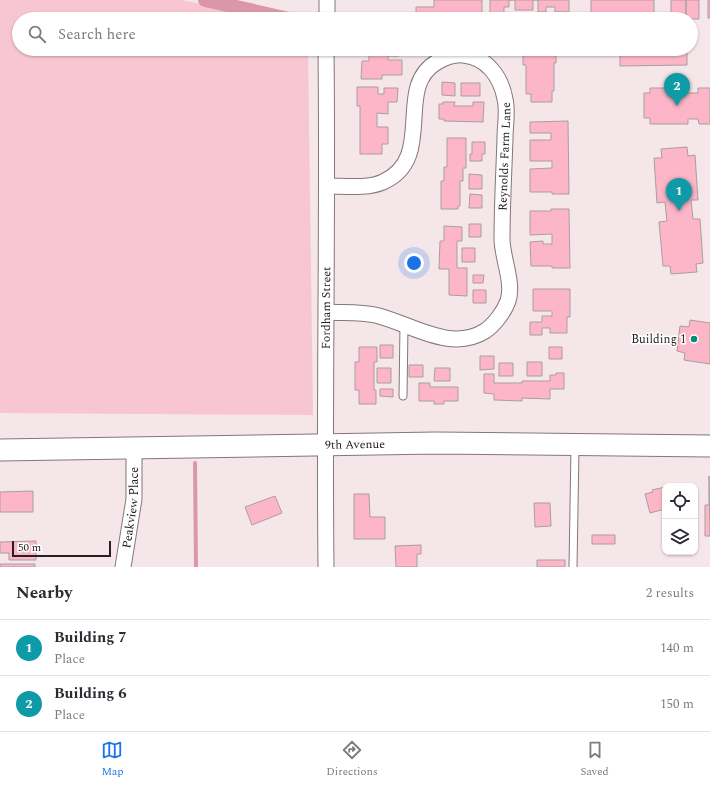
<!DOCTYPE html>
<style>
body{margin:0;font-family:Spectral,serif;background:#f2f2f3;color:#2b2b33}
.controls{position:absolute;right:12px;bottom:12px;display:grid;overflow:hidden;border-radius:8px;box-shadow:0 1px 3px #0004}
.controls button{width:36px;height:36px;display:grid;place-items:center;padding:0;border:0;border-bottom:1px solid #e1e1e2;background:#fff;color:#2b2b33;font:20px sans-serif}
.scale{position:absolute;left:12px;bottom:10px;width:99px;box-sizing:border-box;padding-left:4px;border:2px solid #252021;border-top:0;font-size:11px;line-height:14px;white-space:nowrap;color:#252021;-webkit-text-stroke:3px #fff;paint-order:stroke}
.you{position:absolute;left:414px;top:263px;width:14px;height:14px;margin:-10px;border:3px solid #fff;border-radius:50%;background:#1a73e8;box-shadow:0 0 0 6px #1a73e833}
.badge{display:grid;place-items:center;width:26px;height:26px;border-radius:50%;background:#1a73e8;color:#fff;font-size:13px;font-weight:700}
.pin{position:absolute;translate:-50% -33px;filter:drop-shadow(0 1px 2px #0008)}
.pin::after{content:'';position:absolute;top:21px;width:14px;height:12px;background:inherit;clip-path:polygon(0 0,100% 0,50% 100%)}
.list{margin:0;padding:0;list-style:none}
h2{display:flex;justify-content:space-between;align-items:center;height:52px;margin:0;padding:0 16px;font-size:17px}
h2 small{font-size:13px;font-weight:400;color:#7c7c81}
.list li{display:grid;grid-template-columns:26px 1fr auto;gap:12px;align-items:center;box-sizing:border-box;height:56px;padding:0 16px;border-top:1px solid #e1e1e2}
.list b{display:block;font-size:15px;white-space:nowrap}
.list p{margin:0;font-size:13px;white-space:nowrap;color:#7c7c81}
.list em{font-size:13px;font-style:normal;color:#7c7c81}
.icon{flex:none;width:22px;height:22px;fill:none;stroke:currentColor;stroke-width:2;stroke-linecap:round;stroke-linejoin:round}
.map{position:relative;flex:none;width:710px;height:567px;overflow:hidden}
.search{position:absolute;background:#fff;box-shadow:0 1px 3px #0004;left:12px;right:12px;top:12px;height:44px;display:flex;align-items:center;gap:10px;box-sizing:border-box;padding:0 14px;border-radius:22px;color:#7c7c81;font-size:15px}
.sheet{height:164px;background:#fff}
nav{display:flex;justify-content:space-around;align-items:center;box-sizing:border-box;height:56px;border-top:1px solid #e1e1e2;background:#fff;font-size:11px;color:#7c7c81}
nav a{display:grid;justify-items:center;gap:2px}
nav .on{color:#1a73e8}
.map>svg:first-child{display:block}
.green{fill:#f8c6d2}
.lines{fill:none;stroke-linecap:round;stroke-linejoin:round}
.stream{stroke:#db97a9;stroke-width:4}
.canal{stroke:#db97a9;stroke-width:14}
.building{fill:#fcb6c8;stroke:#ab9da0}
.lane-casing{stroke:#847679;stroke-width:9}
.street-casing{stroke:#847679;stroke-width:17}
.secondary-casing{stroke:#847679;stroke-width:23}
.lane{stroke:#fff;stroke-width:7}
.street{stroke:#fff;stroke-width:15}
.secondary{stroke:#fff;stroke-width:21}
.poi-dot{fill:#008b73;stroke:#fff;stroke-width:1.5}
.labels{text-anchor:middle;stroke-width:3;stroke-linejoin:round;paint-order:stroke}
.street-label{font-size:12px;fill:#252021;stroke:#fff}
.poi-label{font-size:12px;fill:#252021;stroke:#fff;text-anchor:end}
</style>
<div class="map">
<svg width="710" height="567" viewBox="0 0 710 567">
<rect width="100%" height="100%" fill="#f5e6e9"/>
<!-- green -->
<path class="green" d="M0,0H182L268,19H19V49H308L313,415L0,413Z"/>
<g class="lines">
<!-- stream -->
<path class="stream" d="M195,463L196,567"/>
<!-- canal -->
<path class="canal" d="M205,0L289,19"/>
</g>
<!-- building -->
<path class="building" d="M434,0H482V19H455V14H449V19H441V18L416,19V7H434Z
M490,0H569V12H555V7H546V12H538V0H533V10H515V0H509V7H504V19H490Z
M591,0H654V17H591Z
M671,0H686V19H671Z
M686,0H699V19H686Z
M708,0H710V18H708Z
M369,49H399V56H388V60H402V75H382V79H361L362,61H369Z
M511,49H551V53H556V63H554V91H552V102H531V94H526V65H523V53H511Z
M687,51V65L620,66V52Z
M442,82L455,83V96L442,95Z
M461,83H480V96H461Z
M357,87H378V94H384V88H398L397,102H388V114L377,113V127H388V144H382V154H360V106H357Z
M650,88H687V93H698V88H710V124H699L698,119H688V124H650V118H644V93H650Z
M443,102H455L454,106H473V102H484L483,122L444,121V119H439V104H443Z
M568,121L569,194H552V192H530V169L552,168V161H530V140H551V133H530V122Z
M447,138H466V168H463V181H460V206H458V209H441V181H444V167H447Z
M472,142H485V154H482V161H470V154H472Z
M687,147L688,156L695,155L698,200H691L693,219H700L703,263L696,264L697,272L671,274L670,266H663L659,222L667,221L665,202L657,203L654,158H662L661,149Z
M469,174L482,175V189H469Z
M470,194L482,195V208H469Z
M551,209H569L570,268H552V266H531L530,242L543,241V244H552V234L530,235V211H551Z
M469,224H481V237H469Z
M444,226L462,227V241H457V268H467V296L449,295V269H439L440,241H444Z
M462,248H475V262H462Z
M473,275H484L483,283H473Z
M533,289H570V317H567V333H550V328H542V335H530V322H542V316H552V311H533Z
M473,290H486V303H473Z
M690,320L710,323V364L684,360L685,353L677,351L680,326L689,327Z
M380,345H393V358H380Z
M359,347H377V362H374V390H376V404H359V390H355V362H359Z
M549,347H562V359H549Z
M480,356H494V369L480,370Z
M527,362H542V376H527Z
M499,363H513V376H499Z
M409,365H423V377H409Z
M377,368H391V383H377Z
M435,368H450V381H434Z
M556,373H564V389H550V399L522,398V401L494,400V394L484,393V374H494V383H522V381H550V375H556Z
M419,383H430V387H458V401H444V404H434V401H419Z
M380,389H393V397L380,396Z
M709,476L710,536H705V505H709Z
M665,487V509L650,513L645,494L653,492L652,490Z
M33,491V512H0V492Z
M354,494H369L370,517H385V539H354Z
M275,496L282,513L252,525L245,507Z
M534,503H550L551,526L535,527Z
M592,535H615V544H592Z
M36,541V560H9V553H0V542Z
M421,545V554H417V567H396L395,546Z
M537,560H565V567H537Z
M0,564H35V567H0Z"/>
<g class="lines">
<defs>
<path id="lane" d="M403,396L404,325
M573,567L575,447"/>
<g id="street">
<path d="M327,19V0"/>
<path id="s1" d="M327,312C342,313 361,312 375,315C410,323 450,353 485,331C494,325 504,312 508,301C514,283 502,257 502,239C502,205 504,171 505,138C505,126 508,111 505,99C501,77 487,57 463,55C454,54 444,58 437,62C393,87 437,158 383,182C367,189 345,186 327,186"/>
<path id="s2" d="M123,567L134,499V447"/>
<path id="s3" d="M326,567C324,394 328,222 326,49"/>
</g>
<g id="secondary">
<path id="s4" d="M0,450L436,443L710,446"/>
</g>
</defs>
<!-- lane casing -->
<use href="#lane" class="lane-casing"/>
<!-- street casing -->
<use href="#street" class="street-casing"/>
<!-- secondary casing -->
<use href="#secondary" class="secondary-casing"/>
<!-- lane -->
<use href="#lane" class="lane"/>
<!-- street -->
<use href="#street" class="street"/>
<!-- secondary -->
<use href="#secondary" class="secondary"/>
</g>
<!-- markers -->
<circle class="poi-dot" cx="694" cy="339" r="4"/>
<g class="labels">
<!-- street labels -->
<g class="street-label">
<text dy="4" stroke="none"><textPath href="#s1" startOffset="347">Reynolds Farm Lane</textPath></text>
<text dy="4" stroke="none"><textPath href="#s3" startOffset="259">Fordham Street</textPath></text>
<text dy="4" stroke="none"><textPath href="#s4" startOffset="355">9th Avenue</textPath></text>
<text dy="4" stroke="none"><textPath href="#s2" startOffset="60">Peakview Place</textPath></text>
</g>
<!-- poi labels -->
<g class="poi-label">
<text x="686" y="343">Building 1</text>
</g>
</g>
</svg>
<div class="controls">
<button><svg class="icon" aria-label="locate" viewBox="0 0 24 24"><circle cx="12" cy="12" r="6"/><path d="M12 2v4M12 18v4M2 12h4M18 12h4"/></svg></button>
<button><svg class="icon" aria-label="layers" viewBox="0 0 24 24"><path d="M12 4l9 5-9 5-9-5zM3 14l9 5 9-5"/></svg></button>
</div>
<div class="scale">50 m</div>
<div class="you"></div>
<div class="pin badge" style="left:679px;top:211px;background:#0f9aa8">1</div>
<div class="pin badge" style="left:677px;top:106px;background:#0f9aa8">2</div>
<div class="search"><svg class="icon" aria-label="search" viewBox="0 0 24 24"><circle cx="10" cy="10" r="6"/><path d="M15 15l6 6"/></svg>Search here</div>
</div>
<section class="sheet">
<h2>Nearby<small>2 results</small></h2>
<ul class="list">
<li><span class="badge" style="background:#0f9aa8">1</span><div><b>Building 7</b><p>Place</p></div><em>140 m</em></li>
<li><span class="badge" style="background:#0f9aa8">2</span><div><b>Building 6</b><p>Place</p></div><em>150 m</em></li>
</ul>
</section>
<nav>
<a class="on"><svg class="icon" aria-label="map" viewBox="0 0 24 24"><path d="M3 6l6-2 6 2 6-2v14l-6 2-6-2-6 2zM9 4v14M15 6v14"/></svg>Map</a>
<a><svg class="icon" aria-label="directions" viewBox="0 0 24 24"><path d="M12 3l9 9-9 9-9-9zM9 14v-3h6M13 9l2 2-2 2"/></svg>Directions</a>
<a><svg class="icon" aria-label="saved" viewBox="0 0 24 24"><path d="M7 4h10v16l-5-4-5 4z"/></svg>Saved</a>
</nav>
